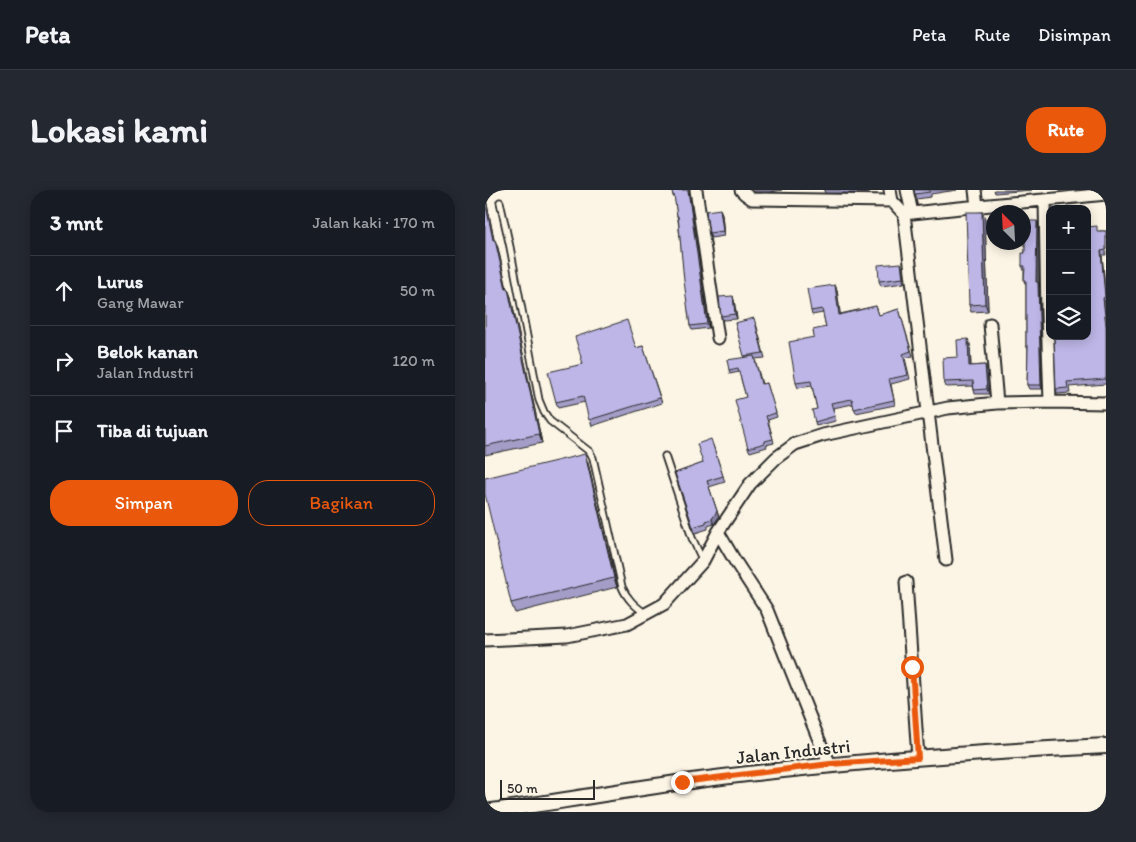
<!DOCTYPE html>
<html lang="id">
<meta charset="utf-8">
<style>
body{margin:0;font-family:Itim,sans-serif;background:#242831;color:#f1f3f6}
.controls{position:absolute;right:15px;top:15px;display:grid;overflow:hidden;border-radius:10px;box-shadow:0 2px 12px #0003}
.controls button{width:45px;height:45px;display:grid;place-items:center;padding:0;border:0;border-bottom:1px solid #363941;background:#171b24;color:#f1f3f6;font:25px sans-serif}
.compass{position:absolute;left:501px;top:15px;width:45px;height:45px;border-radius:50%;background:#171b24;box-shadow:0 2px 12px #0003;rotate:336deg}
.scale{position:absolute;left:15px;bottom:12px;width:95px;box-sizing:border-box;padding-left:5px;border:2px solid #2b2b2b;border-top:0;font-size:14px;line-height:18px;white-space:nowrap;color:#2b2b2b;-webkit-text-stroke:4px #fcf5e5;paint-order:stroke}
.stop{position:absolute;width:15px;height:15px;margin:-11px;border:4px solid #ea580c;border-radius:50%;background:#fff}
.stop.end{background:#ea580c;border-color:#fff;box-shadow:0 1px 5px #0008}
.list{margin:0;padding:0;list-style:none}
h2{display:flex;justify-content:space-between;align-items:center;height:65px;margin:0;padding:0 20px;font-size:21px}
h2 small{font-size:16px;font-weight:400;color:#9ea1a6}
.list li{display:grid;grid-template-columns:32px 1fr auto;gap:15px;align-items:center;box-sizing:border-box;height:70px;padding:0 20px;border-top:1px solid #363941}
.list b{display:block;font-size:19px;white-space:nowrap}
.list p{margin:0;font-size:16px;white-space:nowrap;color:#9ea1a6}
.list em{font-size:16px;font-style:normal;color:#9ea1a6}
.actions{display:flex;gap:10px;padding:15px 20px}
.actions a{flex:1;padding:11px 0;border:1px solid #ea580c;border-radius:20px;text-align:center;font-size:18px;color:#ea580c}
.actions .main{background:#ea580c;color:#fff}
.icon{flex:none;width:28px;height:28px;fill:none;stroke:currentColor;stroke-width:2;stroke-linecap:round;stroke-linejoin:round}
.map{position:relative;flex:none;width:621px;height:622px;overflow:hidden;border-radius:20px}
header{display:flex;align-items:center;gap:30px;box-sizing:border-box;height:70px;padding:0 25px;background:#171b24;border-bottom:1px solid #363941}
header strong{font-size:24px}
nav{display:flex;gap:28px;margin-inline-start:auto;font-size:18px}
.intro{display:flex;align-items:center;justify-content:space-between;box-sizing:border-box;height:120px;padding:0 30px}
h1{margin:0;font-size:35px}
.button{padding:12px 22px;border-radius:20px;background:#ea580c;color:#fff;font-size:18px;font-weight:700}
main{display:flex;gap:30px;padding:0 30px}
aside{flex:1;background:#171b24;border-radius:20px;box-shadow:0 2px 12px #0003}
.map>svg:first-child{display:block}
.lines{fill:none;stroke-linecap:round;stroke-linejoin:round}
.service-casing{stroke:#2b2b2b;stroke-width:9}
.minor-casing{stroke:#2b2b2b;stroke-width:15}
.tertiary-casing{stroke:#2b2b2b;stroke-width:18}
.service{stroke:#fcf5e5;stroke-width:5.5}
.minor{stroke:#fcf5e5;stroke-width:11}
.tertiary{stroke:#fcf5e5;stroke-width:14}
.wall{fill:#a39dc7;stroke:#2b2b2b}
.shaded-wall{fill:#847fa2;stroke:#2b2b2b}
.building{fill:#bdb6e7;stroke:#2b2b2b}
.route{stroke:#ea580c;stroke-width:6}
.labels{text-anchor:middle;stroke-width:4.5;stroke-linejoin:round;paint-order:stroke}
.street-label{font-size:19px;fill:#2b2b2b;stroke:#fcf5e5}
</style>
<header>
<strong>Peta</strong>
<nav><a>Peta</a><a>Rute</a><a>Disimpan</a></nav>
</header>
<div class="intro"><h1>Lokasi kami</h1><a class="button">Rute</a></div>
<main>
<aside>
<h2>3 mnt<small>Jalan kaki · 170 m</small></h2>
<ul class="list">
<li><svg class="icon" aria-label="ahead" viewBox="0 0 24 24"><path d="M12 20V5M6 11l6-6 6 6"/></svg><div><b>Lurus</b><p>Gang Mawar</p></div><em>50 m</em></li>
<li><svg class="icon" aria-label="right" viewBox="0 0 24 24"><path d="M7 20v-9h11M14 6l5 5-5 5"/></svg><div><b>Belok kanan</b><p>Jalan Industri</p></div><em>120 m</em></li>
<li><svg class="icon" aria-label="arrive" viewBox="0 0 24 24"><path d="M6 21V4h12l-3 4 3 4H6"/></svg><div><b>Tiba di tujuan</b></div></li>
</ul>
<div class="actions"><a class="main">Simpan</a><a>Bagikan</a></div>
</aside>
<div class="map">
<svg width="621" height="622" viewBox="0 0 621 622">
<rect width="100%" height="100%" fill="#fcf5e5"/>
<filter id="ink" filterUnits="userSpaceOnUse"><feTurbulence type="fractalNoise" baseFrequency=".02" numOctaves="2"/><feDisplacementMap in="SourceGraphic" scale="10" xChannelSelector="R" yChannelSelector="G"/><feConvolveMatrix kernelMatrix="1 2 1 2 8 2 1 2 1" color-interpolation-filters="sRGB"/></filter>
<g filter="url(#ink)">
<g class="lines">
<defs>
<path id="service" d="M15,12L25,57L54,210L59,222L65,231L105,262L108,268L137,397C142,409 150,416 161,424
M180,266L207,348L218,371"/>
<path id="minor" d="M211,0L233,148
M256,0L260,4L267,9L407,11
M405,0L407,11L419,24L461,370
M422,0L427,23
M490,0L492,16
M560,11L562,124L565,212
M419,24C486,16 554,11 621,4
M505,134L512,213
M233,342L250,371L282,420L336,555L345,574
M421,392L433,568
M0,450L82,446L142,434L179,414L218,371L233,342L265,294L291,268L310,254L338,245L463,218L512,213L565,212L621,213"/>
<path id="tertiary" d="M0,622C67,613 132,601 199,592C339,573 480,563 621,556"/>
</defs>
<!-- service casing -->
<use href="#service" class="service-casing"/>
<!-- minor casing -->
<use href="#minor" class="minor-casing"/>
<!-- tertiary casing -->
<use href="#tertiary" class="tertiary-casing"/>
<!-- service -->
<use href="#service" class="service"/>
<!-- minor -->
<use href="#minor" class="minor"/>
<!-- tertiary -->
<use href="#tertiary" class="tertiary"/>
</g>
<!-- wall -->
<path class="wall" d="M187,0H204L224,138L207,140L205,136L193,30L192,26L190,9L188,6Z
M268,0H297L285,2H269Z
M339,0H383V2L374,3H340Z
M429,0H472L446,4V7L432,9Z
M509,0H547L510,3Z
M0,4L9,50H10L13,58L22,99H23L26,107L57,253L0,265Z
M235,19L237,24L239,46L226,48L224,43Z
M500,28L503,121L486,122L484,115Z
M538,31L553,35V92L554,96L557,199H544L542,195L543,159L541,156V95L539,91V80L537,76L540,63V45H538Z
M614,41H621V65H617L621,105V112H620L621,128V194L584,197L585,203L572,204L571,199L602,146L605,77Z
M418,78L419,93L396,96L394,91Z
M350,95L352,100L355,124L391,116L394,125L414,119L428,166L420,168L425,189L406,194L410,215L371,223L368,214L348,218L351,231L331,236L330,232L332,219L327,196L313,198L311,193L329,147L341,137L338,123L327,125L326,121Z
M249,110L252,129L238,130L236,126Z
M250,133H271L280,168L270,169L277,194L282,193L292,227L283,230L289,253L281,255L282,257L265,262L263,258L261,207L254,182L245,184L244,180L260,167Z
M485,154L486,176L500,175L502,180L504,204H490L488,196L461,197L459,192L473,167Z
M158,156L177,213L107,236L100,212L73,218L71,212L98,174Z
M228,255L240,292L224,297L234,327L229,334L223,336V339L210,343L190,283L218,273Z
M103,273L132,397L30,423L26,413Z"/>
<!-- shaded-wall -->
<path class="shaded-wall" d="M203,0H204L224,138L222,134Z
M0,4L11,59L8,50L0,11Z
M235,19L237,24L239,46L238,41Z
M497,22L500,28L503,121L500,114Z
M552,31L553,35V96L551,92Z
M10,50L13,58L24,108L21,99Z
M616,61L617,65L621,110L620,107Z
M416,73L418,78L419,93L418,88Z
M553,92L554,96L557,199L556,195Z
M350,95L352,100L356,129L354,125Z
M23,99L26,107L57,253L54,244Z
M248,106L249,110L252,129L250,124Z
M618,108L620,112L621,137Z
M483,149L485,154L486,180L484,176Z
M500,175L502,180L504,204L502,199Z
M100,264L103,273L132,397L129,388Z
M222,291L234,327L229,334L227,329Z"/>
<!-- building -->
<path class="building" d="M187,0H203L222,134L205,136L199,91L193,26H192L189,5L188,6Z
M429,0H444L445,2L430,4Z
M0,11L8,50H10L21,99H23L54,244L0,256Z
M235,19L238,41L224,43L221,21Z
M481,22H497L500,114L484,115Z
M538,31H552L551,92H553L556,195H542L543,156H541V91H539L540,76H537V63H540V41H538Z
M612,36V41H621V60L616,61L620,107L618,108L621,136V189L582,192L583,198L571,199L569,146H602V77H605L602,52V37Z
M416,73L418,88L394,91L393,75Z
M350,95L354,125L391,116L394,125L414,119L426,161L418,164L423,185L404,189L409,210L369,219L367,209L346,213L350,226L330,232L327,220L332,219L326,191L311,193L304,152L329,147L328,140L341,137L337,119L326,121L322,99Z
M248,106L250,124L236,126L234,107Z
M269,128L278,163L259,166L250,133Z
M142,130L151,158L158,156L175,208L104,230L98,206L71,212L63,182L98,174L90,147Z
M483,149L484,176L500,175L502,199L489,200L488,191L459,192L458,168L473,167L472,150Z
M269,166L276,194L282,193L291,223L281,226L288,249L280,251V253L263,258L250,210L261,207L253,178L244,180L242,170Z
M226,249L238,286L222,291L232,321L227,329L221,331V333L208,337L190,283L218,273L212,254Z
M100,264L129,388L26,413L0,304V288Z"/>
</g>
<g class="lines" filter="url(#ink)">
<!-- route -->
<path class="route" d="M197,592L345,574L433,568L427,477"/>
</g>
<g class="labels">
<!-- street labels -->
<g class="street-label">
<text transform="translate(308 561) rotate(-6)" y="7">Jalan Industri</text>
</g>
</g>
</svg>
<div class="controls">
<button>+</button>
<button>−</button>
<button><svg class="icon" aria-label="layers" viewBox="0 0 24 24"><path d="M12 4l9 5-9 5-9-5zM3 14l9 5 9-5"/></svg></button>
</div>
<svg class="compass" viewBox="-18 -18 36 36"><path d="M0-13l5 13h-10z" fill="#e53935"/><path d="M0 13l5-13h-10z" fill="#9ea1a6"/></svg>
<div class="scale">50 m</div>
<div class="stop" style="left:427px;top:477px"></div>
<div class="stop end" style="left:197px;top:592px"></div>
</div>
</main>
